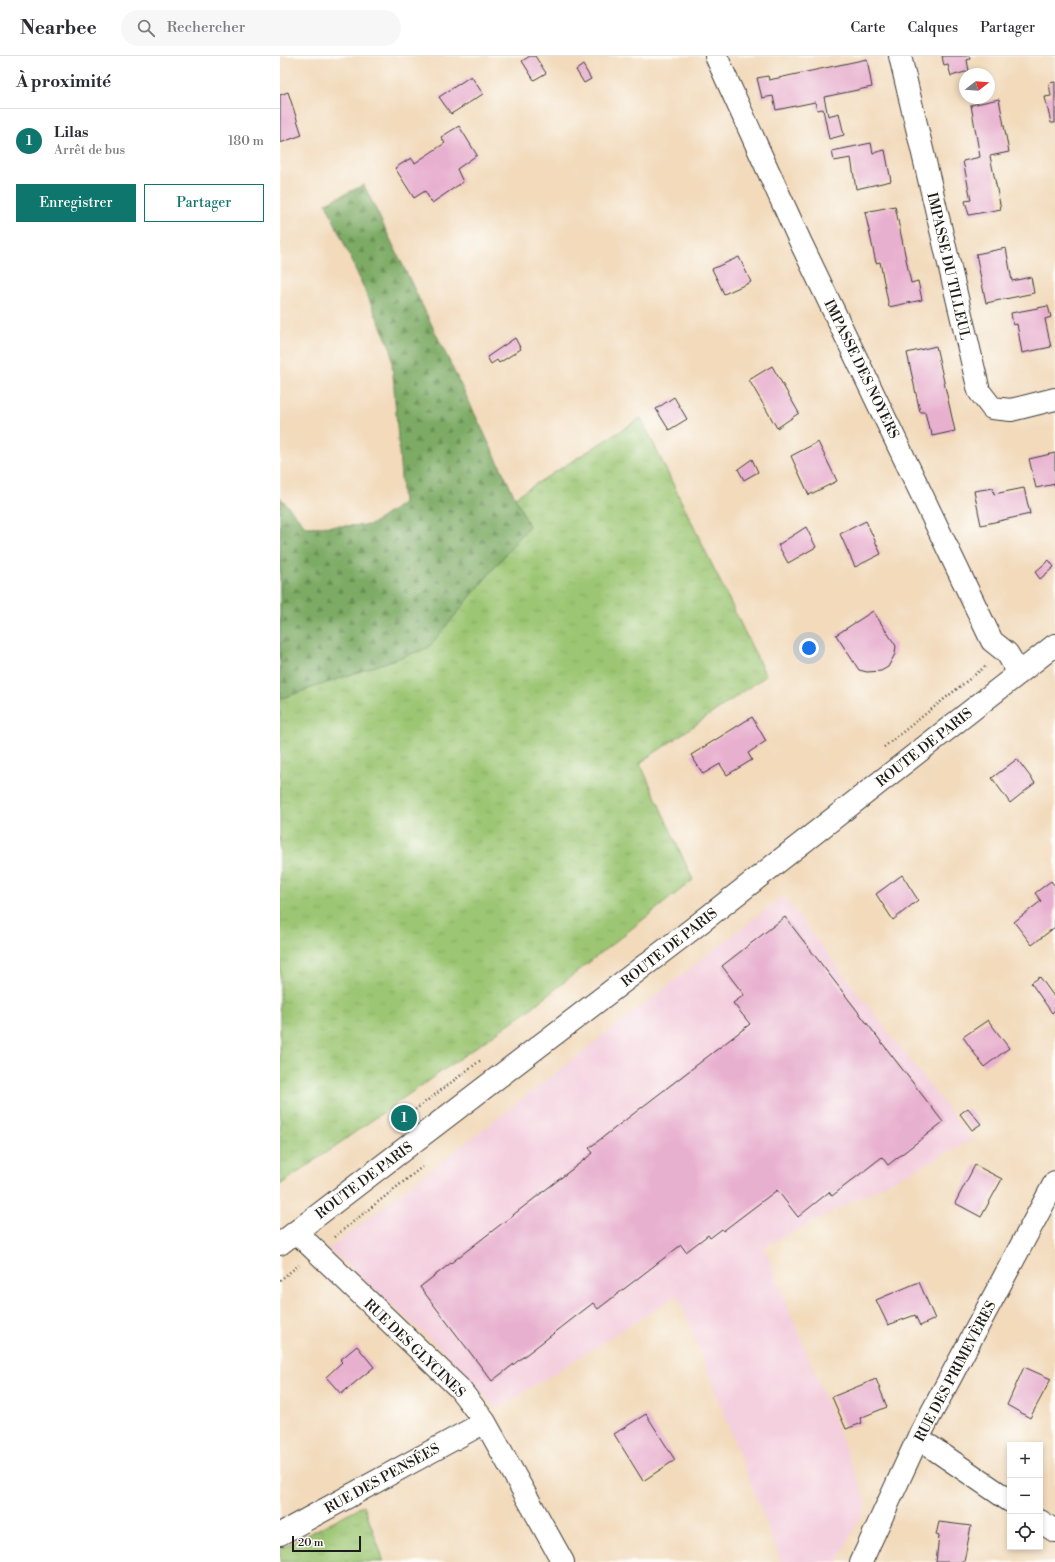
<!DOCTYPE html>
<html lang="fr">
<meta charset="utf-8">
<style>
body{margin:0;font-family:"Libre Bodoni",serif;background:#f7f7f7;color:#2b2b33}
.controls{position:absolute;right:12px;bottom:12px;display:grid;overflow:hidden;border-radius:0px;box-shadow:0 2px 6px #0003}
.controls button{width:36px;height:36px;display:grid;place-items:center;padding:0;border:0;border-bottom:1px solid #e1e1e2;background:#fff;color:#2b2b33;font:20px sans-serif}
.compass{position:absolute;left:679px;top:12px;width:36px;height:36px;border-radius:50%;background:#fff;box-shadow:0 2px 6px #0003;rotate:73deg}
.scale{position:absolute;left:12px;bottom:10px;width:69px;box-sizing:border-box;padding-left:4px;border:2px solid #1c1c1c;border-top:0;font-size:11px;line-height:14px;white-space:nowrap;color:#1c1c1c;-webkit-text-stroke:3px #fdfcf7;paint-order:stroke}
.you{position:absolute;left:529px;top:592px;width:14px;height:14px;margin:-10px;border:3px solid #fff;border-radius:50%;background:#1a73e8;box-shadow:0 0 0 6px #1a73e833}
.badge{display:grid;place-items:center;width:26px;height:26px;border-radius:50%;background:#0f766e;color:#fff;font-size:13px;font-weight:700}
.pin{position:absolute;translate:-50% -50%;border:2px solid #fff;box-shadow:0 1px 4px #0006}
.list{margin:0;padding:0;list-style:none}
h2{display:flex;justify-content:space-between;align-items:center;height:52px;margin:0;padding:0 16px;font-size:17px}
h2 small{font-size:13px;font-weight:400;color:#7c7c81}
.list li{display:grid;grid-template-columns:26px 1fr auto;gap:12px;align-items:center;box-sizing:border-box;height:64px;padding:0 16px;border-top:1px solid #e1e1e2}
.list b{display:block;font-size:15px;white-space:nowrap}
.list p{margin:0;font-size:13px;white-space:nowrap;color:#7c7c81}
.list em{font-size:13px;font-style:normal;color:#7c7c81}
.actions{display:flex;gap:8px;padding:12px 16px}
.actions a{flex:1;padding:9px 0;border:1px solid #0f766e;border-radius:0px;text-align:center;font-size:14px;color:#0f766e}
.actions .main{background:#0f766e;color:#fff}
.icon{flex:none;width:22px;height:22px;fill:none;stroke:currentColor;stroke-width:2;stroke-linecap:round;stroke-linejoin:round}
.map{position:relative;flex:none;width:775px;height:1506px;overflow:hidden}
header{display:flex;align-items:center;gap:24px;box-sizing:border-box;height:56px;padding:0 20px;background:#fff;border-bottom:1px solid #e1e1e2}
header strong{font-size:19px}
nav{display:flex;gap:22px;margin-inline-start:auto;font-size:14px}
.search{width:280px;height:36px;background:#f7f7f7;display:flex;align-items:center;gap:10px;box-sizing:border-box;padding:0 14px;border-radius:22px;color:#7c7c81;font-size:15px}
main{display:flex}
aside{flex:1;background:#fff}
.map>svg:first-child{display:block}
.built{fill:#f4cfde}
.grass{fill:url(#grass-tufts);stroke:#5c7148}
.forest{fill:url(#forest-firs);stroke:#4c6440}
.building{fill:#e8b0cf}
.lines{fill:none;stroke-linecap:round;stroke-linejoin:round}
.minor-casing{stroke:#3c3834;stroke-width:24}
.major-casing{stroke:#3c3834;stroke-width:24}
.path{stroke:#3c3834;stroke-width:2.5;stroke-dasharray:1 3;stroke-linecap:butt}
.minor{stroke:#fff;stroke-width:22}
.major{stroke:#fff;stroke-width:22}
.labels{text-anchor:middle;stroke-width:3;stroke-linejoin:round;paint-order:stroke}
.street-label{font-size:14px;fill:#1c1c1c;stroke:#fdfcf7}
</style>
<header>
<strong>Nearbee</strong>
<div class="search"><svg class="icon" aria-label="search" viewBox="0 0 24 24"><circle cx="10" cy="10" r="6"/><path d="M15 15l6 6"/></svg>Rechercher</div>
<nav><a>Carte</a><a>Calques</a><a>Partager</a></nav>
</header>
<main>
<aside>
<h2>À proximité<small></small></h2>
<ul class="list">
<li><span class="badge">1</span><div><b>Lilas</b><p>Arrêt de bus</p></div><em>180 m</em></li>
</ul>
<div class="actions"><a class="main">Enregistrer</a><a>Partager</a></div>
</aside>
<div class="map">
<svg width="775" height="1506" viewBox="0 0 775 1506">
<defs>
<pattern id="grass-tufts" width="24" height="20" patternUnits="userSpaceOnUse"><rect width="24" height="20" fill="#9cc673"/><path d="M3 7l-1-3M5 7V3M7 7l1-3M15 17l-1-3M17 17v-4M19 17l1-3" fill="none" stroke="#86aa63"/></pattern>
<pattern id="forest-firs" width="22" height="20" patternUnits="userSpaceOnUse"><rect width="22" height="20" fill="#7dab65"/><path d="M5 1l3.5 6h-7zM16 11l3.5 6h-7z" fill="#668a52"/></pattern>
</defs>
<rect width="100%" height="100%" fill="#fdfcf7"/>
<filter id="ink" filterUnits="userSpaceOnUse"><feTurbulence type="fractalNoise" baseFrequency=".025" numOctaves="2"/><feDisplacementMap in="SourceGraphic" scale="8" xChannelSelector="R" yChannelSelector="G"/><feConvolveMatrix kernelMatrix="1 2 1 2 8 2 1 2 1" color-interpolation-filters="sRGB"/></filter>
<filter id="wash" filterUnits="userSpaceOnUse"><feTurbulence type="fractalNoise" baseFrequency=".012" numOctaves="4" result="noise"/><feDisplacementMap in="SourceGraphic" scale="16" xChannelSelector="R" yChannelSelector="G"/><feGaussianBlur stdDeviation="0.9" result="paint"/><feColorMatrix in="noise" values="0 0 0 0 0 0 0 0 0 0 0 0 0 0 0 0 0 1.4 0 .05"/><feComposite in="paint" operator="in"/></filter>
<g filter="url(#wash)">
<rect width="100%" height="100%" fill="#f2dabb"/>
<!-- built -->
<path class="built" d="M503,840L692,1084L484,1191L587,1447L558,1506H501L398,1239L217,1353L167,1298L49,1193Z"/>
<!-- grass -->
<path class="grass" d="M361,362L486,620L360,707L413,824L250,953L0,1129V498L235,441Z
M84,1449L104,1506H0V1493Z"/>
<!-- forest -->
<path class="forest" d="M84,129L249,470L148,592L0,643V441L26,471L91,469L123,447L111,293L46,147Z"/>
<g id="blocks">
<!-- building -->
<path class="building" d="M250,0H255L266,17L254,24L242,5Z
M662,0H689L690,3L687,4L689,15L671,20L668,9L664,10Z
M587,3L592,31L544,41L548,60L559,57L564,79L549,83L543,53L537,54L535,46L496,54L493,40L482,42L477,22L488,20L489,24Z
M303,9L311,23L304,27L296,14Z
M191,20L203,38L171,58L159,41Z
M775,26V67H771L765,41L771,40L769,27Z
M8,36L22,79L0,87V39Z
M719,43L729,96L710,100L721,153L689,159L685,145L691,144L683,105L700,101L691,49Z
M179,70L197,99L177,113L183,126L152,147L145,135L134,142L115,112L131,102L135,107L165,87L161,81Z
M591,87L593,97L605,94L611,125L576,133L571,102L554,105L552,95Z
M615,150L631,227L638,225L642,244L609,251L600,206L596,207L585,156Z
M726,192L732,225L751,221L754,237L706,247L696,198Z
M459,201L471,226L444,238L432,213Z
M768,250L771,261L765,263L771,291L742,297L737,268L733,269L731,257Z
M235,282L241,293L219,307L217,304L211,308L207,301Z
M656,290L675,375L652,380L651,373H649L645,356H640L627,297Z
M492,310L519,357L497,372L469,324Z
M394,341L407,363L389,374L376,353Z
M538,386L557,425L529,439L511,400Z
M775,397V428L756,432L749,403Z
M472,403L478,416L464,424L458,413Z
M713,432L714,438L744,432L750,458L701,469L694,435Z
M586,465L601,498L575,511L560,478Z
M526,471L536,491L508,507L498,489Z
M769,504L774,511L760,523L755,516Z
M593,555L616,590L615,598L608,611L601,615L587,616L579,614L556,579Z
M472,661L486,685L468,697L472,704L447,719L440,708L423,718L411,699Z
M737,703L755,727L730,747L712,722Z
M622,819L638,844L613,864L596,838Z
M771,825L775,830V871L752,889L734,866L761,845L755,837Z
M505,861L663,1066L608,1109L602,1101L552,1140L549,1136L518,1161L497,1134L443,1175L442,1173L430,1182L428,1179L406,1196L401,1189L318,1253L313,1247L212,1325L140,1231L313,1097L309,1092L470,968L453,947L464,939L442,910Z
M760,921L775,942V954L772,957L751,927Z
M708,964L729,992L704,1011L683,981Z
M688,1052L701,1068L692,1074L680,1058Z
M695,1109L722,1123L701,1161L675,1147Z
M639,1226L655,1263L640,1270L635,1259L608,1269L596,1244Z
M77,1290L94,1311L61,1338L46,1321L62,1306L60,1304Z
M744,1311L771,1323L750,1362L727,1349Z
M596,1323L607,1351L580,1362L582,1367L566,1373L552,1341Z
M366,1358L395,1404L363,1425L334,1378Z
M659,1466L691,1470L684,1506H656L659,1480L656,1479Z"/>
</g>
</g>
<g filter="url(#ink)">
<use href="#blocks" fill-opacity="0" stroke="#3c3834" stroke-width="1"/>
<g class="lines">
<defs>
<path id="minor" d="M436,0L520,185L712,585L727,597L739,617
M620,0L699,335L712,352L731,354L775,343
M16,1176L179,1332L205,1366L283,1506
M638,1382L730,1445
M760,1465L775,1475
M0,1478L205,1366
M581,1506L638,1382L775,1126"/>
<path id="major" d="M0,1188L411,874L775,589"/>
</defs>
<!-- minor casing -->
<use href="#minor" class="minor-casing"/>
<!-- major casing -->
<use href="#major" class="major-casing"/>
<!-- path -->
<path class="path" d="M604,691L707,609
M132,1056L201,1004
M54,1181L142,1111
M0,1224L19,1209"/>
<!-- minor -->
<use href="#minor" class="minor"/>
<!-- major -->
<use href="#major" class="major"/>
</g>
</g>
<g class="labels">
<!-- street labels -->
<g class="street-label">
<text transform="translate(669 210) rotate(77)" y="5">IMPASSE DU TILLEUL</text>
<text transform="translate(582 313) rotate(64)" y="5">IMPASSE DES NOYERS</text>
<text transform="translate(644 691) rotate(-38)" y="5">ROUTE DE PARIS</text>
<text transform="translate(389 891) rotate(-38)" y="5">ROUTE DE PARIS</text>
<text transform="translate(84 1124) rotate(-37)" y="5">ROUTE DE PARIS</text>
<text transform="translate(135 1292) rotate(44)" y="5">RUE DES GLYCINES</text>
<text transform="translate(675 1315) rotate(-62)" y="5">RUE DES PRIMEVÈRES</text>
<text transform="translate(102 1422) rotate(-29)" y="5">RUE DES PENSÉES</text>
</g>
</g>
</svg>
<div class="controls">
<button>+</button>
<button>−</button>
<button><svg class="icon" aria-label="locate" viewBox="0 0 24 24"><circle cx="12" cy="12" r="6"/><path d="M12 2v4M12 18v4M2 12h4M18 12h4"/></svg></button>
</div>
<svg class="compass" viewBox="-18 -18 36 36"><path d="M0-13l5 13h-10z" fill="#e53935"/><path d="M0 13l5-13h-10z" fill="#7c7c81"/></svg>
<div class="scale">20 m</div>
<div class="you"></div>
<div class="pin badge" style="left:124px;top:1062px">1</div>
</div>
</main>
